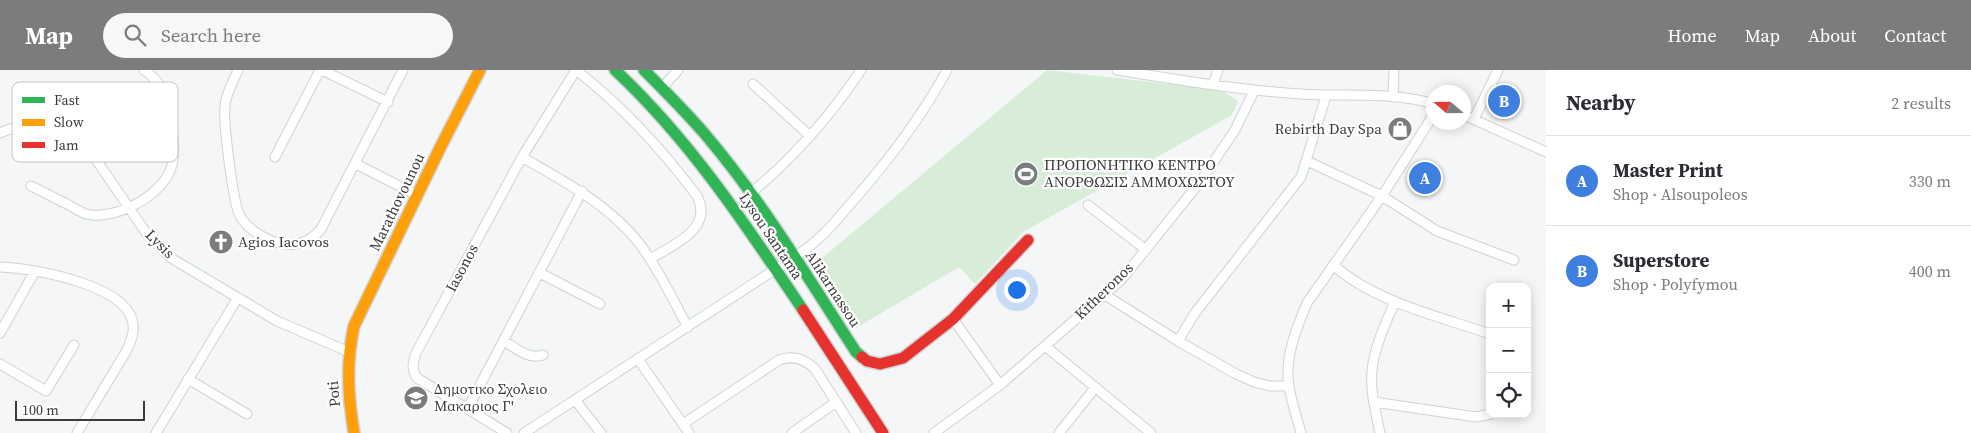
<!DOCTYPE html>
<meta charset="utf-8">
<style>
body{margin:0;font-family:"Source Serif 4",serif;background:#f7f7f7;color:#2b2b33}
.controls{position:absolute;right:15px;bottom:15px;display:grid;overflow:hidden;border-radius:10px;box-shadow:0 2px 12px #0003}
.controls button{width:45px;height:45px;display:grid;place-items:center;padding:0;border:0;border-bottom:1px solid #e1e1e2;background:#fff;color:#2b2b33;font:25px sans-serif}
.compass{position:absolute;left:1426px;top:15px;width:45px;height:45px;border-radius:50%;background:#fff;box-shadow:0 2px 12px #0003;rotate:290deg}
.scale{position:absolute;left:15px;bottom:12px;width:130px;box-sizing:border-box;padding-left:5px;border:2px solid #393b3c;border-top:0;font-size:14px;line-height:18px;white-space:nowrap;color:#393b3c;-webkit-text-stroke:4px #fff;paint-order:stroke}
.you{position:absolute;left:1016px;top:219px;width:18px;height:18px;margin:-12px;border:4px solid #fff;border-radius:50%;background:#1a73e8;box-shadow:0 0 0 8px #1a73e833}
.badge{display:grid;place-items:center;width:32px;height:32px;border-radius:50%;background:#7a7c7e;color:#fff;font-size:16px;font-weight:700}
.pin{position:absolute;translate:-50% -50%;border:2px solid #fff;box-shadow:0 1px 5px #0006}
.list{margin:0;padding:0;list-style:none}
h2{display:flex;justify-content:space-between;align-items:center;height:65px;margin:0;padding:0 20px;font-size:21px}
h2 small{font-size:16px;font-weight:400;color:#7c7c81}
.list li{display:grid;grid-template-columns:32px 1fr auto;gap:15px;align-items:center;box-sizing:border-box;height:90px;padding:0 20px;border-top:1px solid #e1e1e2}
.list b{display:block;font-size:19px;white-space:nowrap}
.list p{margin:0;font-size:16px;white-space:nowrap;color:#7c7c81}
.list em{font-size:16px;font-style:normal;color:#7c7c81}
.icon{flex:none;width:28px;height:28px;fill:none;stroke:currentColor;stroke-width:2;stroke-linecap:round;stroke-linejoin:round}
.map{position:relative;flex:none;width:1546px;height:363px;overflow:hidden}
header{display:flex;align-items:center;gap:30px;box-sizing:border-box;height:70px;padding:0 25px;background:#7a7c7e;color:#fff}
header strong{font-size:24px}
nav{display:flex;gap:28px;margin-inline-start:auto;font-size:18px}
.search{width:350px;height:45px;background:#f7f7f7;display:flex;align-items:center;gap:12px;box-sizing:border-box;padding:0 18px;border-radius:28px;color:#7c7c81;font-size:19px}
main{display:flex}
aside{flex:1;background:#fff}
.map>svg:first-child{display:block}
.green{fill:#d7edd7}
.lines{fill:none;stroke-linecap:round;stroke-linejoin:round}
.street-casing{stroke:#d0d2d3;stroke-width:11}
.fast-casing{stroke:#d0d2d3;stroke-width:14}
.slow-casing{stroke:#d0d2d3;stroke-width:14}
.jam-casing{stroke:#d0d2d3;stroke-width:14}
.street{stroke:#fdfefe;stroke-width:9}
.fast{stroke:#30b455;stroke-width:11}
.slow{stroke:#ff9f0a;stroke-width:11}
.jam{stroke:#e5322d;stroke-width:11}
.labels{text-anchor:middle;stroke-width:4.5;stroke-linejoin:round;paint-order:stroke}
.poi-label{font-size:15px;fill:#393b3c;stroke:#fff;text-anchor:start}
.street-label{font-size:15px;fill:#393b3c;stroke:#fff}
.key{fill:#fff;stroke:#c4c4c4;stroke-width:1}
.key-label{font-size:14px;fill:#393b3c}
</style>
<header>
<strong>Map</strong>
<div class="search"><svg class="icon" aria-label="search" viewBox="0 0 24 24"><circle cx="10" cy="10" r="6"/><path d="M15 15l6 6"/></svg>Search here</div>
<nav><a>Home</a><a>Map</a><a>About</a><a>Contact</a></nav>
</header>
<main>
<div class="map">
<svg width="1546" height="363" viewBox="0 0 1546 363">
<rect width="100%" height="100%" fill="#f4f6f8"/>
<!-- green -->
<path class="green" d="M1047,0L1221,20L1238,31L1232,45L1023,162L975,214L959,197L856,258L815,194Z"/>
<g class="lines">
<defs>
<path id="street" d="M238,0C233,12 226,23 225,36C223,51 233,134 240,146C248,160 268,172 284,174C299,176 312,170 321,159L403,0
M322,0L388,32
M576,0C622,36 662,79 697,126C714,159 673,175 650,189
M1117,0C1178,10 1239,20 1301,24C1345,27 1392,21 1434,34
M753,14L810,66
M1213,15L1218,0
M663,17L678,0
M1393,27L1394,0
M1464,45L1546,82
M1474,49L1498,0
M0,63C33,48 63,49 88,78L147,164L171,188L277,251L347,281
M275,87L320,0
M522,87C565,112 608,134 639,173C659,199 672,229 688,257
M1307,91L1382,126L1437,161L1514,190
M356,94L417,125
M31,116C44,122 56,129 69,135C74,138 80,142 86,144C115,151 162,126 171,98C178,80 170,33 160,16C156,9 150,4 144,0
M751,123C793,88 831,45 861,0
M1088,135L1146,180
M794,187C818,173 835,152 853,131C889,90 921,48 947,0
M1333,195C1375,232 1438,246 1490,264
M0,197C33,198 140,216 133,262C131,276 122,288 115,300C102,321 90,342 77,363
M540,203L600,234
M1105,225L1178,271L1236,304L1254,312L1270,316H1289
M953,249L1000,315
M0,263L35,201
M504,271C516,278 528,290 543,285
M1178,271L1195,243L1301,107L1326,26
M1045,276L1151,363
M638,289L689,363
M0,294L46,321L74,275
M188,309L247,344
M575,330L601,363
M1374,332L1476,347L1491,344
M468,338L582,121
M683,354L779,290C793,285 805,289 815,299L856,363
M156,363L237,229
M507,363L417,308C411,299 413,292 416,283L522,87L576,0
M524,363L782,195
M792,363L836,332
M934,363L1000,315L1122,209L1200,112L1235,60L1254,21
M1059,363L1095,318
M1301,363C1297,348 1292,333 1289,317C1284,289 1296,259 1307,233L1382,126L1434,44
M1380,363C1376,343 1370,322 1372,301C1374,277 1386,253 1395,231"/>
<path id="fast" d="M615,0C690,70 746,155 803,240
M644,0C665,21 685,41 704,63C762,131 808,208 856,282L862,287"/>
<path id="slow" d="M354,363C348,326 346,293 354,256L441,76L480,0"/>
<path id="jam" d="M803,240L883,363
M862,287L867,291L880,294L903,288L953,249L1028,170"/>
</defs>
<!-- street casing -->
<use href="#street" class="street-casing"/>
<!-- fast casing -->
<use href="#fast" class="fast-casing"/>
<!-- slow casing -->
<use href="#slow" class="slow-casing"/>
<!-- jam casing -->
<use href="#jam" class="jam-casing"/>
<!-- street -->
<use href="#street" class="street"/>
<!-- fast -->
<use href="#fast" class="fast"/>
<!-- slow -->
<use href="#slow" class="slow"/>
<!-- jam -->
<use href="#jam" class="jam"/>
</g>
<!-- icons -->
<defs>
<symbol id="shop-disc" viewBox="-11 -11 22 22"><circle r="9.5" fill="#7a7c7e" stroke="#fff"/><path d="M-5-2.5h2.3a2.7 3.5 0 0 1 5.4 0H5L5.5 6h-11ZM-1.5-2.5h3a1.5 2.3 0 0 0-3 0Z" fill="#fff"/></symbol>
<symbol id="stadium-disc" viewBox="-11 -11 22 22"><circle r="9.5" fill="#7a7c7e" stroke="#fff"/><path d="M0-5a6.5 5 0 1 0 0 10a6.5 5 0 1 0 0-10ZM-3.5-1.8h7v3.6h-7Z" fill="#fff"/></symbol>
<symbol id="church-disc" viewBox="-11 -11 22 22"><circle r="9.5" fill="#7a7c7e" stroke="#fff"/><path d="M-1.2-6h2.4v3.5h3.3v2.4h-3.3V6h-2.4V-.1h-3.3v-2.4h3.3Z" fill="#fff"/></symbol>
<symbol id="school-disc" viewBox="-11 -11 22 22"><circle r="9.5" fill="#7a7c7e" stroke="#fff"/><path d="M0-5L7-2L0 1L-7-2ZM-4 1L0 2.5L4 1V4Q0 6-4 4Z" fill="#fff"/></symbol>
</defs>
<g fill-rule="evenodd">
<use href="#shop-disc" x="1386" y="45" width="28" height="28"/>
<use href="#stadium-disc" x="1012" y="90" width="28" height="28"/>
<use href="#church-disc" x="207" y="158" width="28" height="28"/>
<use href="#school-disc" x="402" y="314" width="28" height="28"/>
</g>
<g class="labels">
<!-- poi labels -->
<g class="poi-label">
<text x="1382" y="64" text-anchor="end">Rebirth Day Spa</text>
<text x="1044" y="100">ΠΡΟΠΟΝΗΤΙΚΟ ΚΕΝΤΡΟ<tspan x="1044" dy="17">ΑΝΟΡΘΩΣΙΣ ΑΜΜΟΧΩΣΤΟΥ</tspan></text>
<text x="238" y="177">Agios Iacovos</text>
<text x="434" y="324">Δημοτικο Σχολειο<tspan x="434" dy="17">Μακαριος Γ'</tspan></text>
</g>
<!-- street labels -->
<g class="street-label">
<text transform="translate(397 132) rotate(-64)" y="5">Marathovounou</text>
<text transform="translate(771 166) rotate(56)" y="5">Lysou Santama</text>
<text transform="translate(160 174) rotate(45)" y="5">Lysis</text>
<text transform="translate(462 198) rotate(-62)" y="5">Iasonos</text>
<text transform="translate(833 219) rotate(57)" y="5">Alikarnassou</text>
<text transform="translate(1104 221) rotate(-44)" y="5">Kitheronos</text>
<text transform="translate(334 324) rotate(-95)" y="5">Poti</text>
</g>
</g>
<!-- legend -->
<rect x="12" y="12" width="166" height="80" rx="8" class="key"/>
<rect x="22" y="27" width="23" height="6" fill="#30b455"/>
<rect x="22" y="49" width="23" height="7" fill="#ff9f0a"/>
<rect x="22" y="72" width="23" height="6" fill="#e5322d"/>
<g class="key-label">
<text x="54" y="35">Fast</text>
<text x="54" y="57">Slow</text>
<text x="54" y="80">Jam</text>
</g>
</svg>
<div class="controls">
<button>+</button>
<button>−</button>
<button><svg class="icon" aria-label="locate" viewBox="0 0 24 24"><circle cx="12" cy="12" r="6"/><path d="M12 2v4M12 18v4M2 12h4M18 12h4"/></svg></button>
</div>
<svg class="compass" viewBox="-18 -18 36 36"><path d="M0-13l5 13h-10z" fill="#e53935"/><path d="M0 13l5-13h-10z" fill="#7c7c81"/></svg>
<div class="scale">100 m</div>
<div class="you"></div>
<div class="pin badge" style="left:1425px;top:108px;background:#3f7fe0">A</div>
<div class="pin badge" style="left:1504px;top:31px;background:#3f7fe0">B</div>
</div>
<aside>
<h2>Nearby<small>2 results</small></h2>
<ul class="list">
<li><span class="badge" style="background:#3f7fe0">A</span><div><b>Master Print</b><p>Shop · Alsoupoleos</p></div><em>330 m</em></li>
<li><span class="badge" style="background:#3f7fe0">B</span><div><b>Superstore</b><p>Shop · Polyfymou</p></div><em>400 m</em></li>
</ul>
</aside>
</main>
